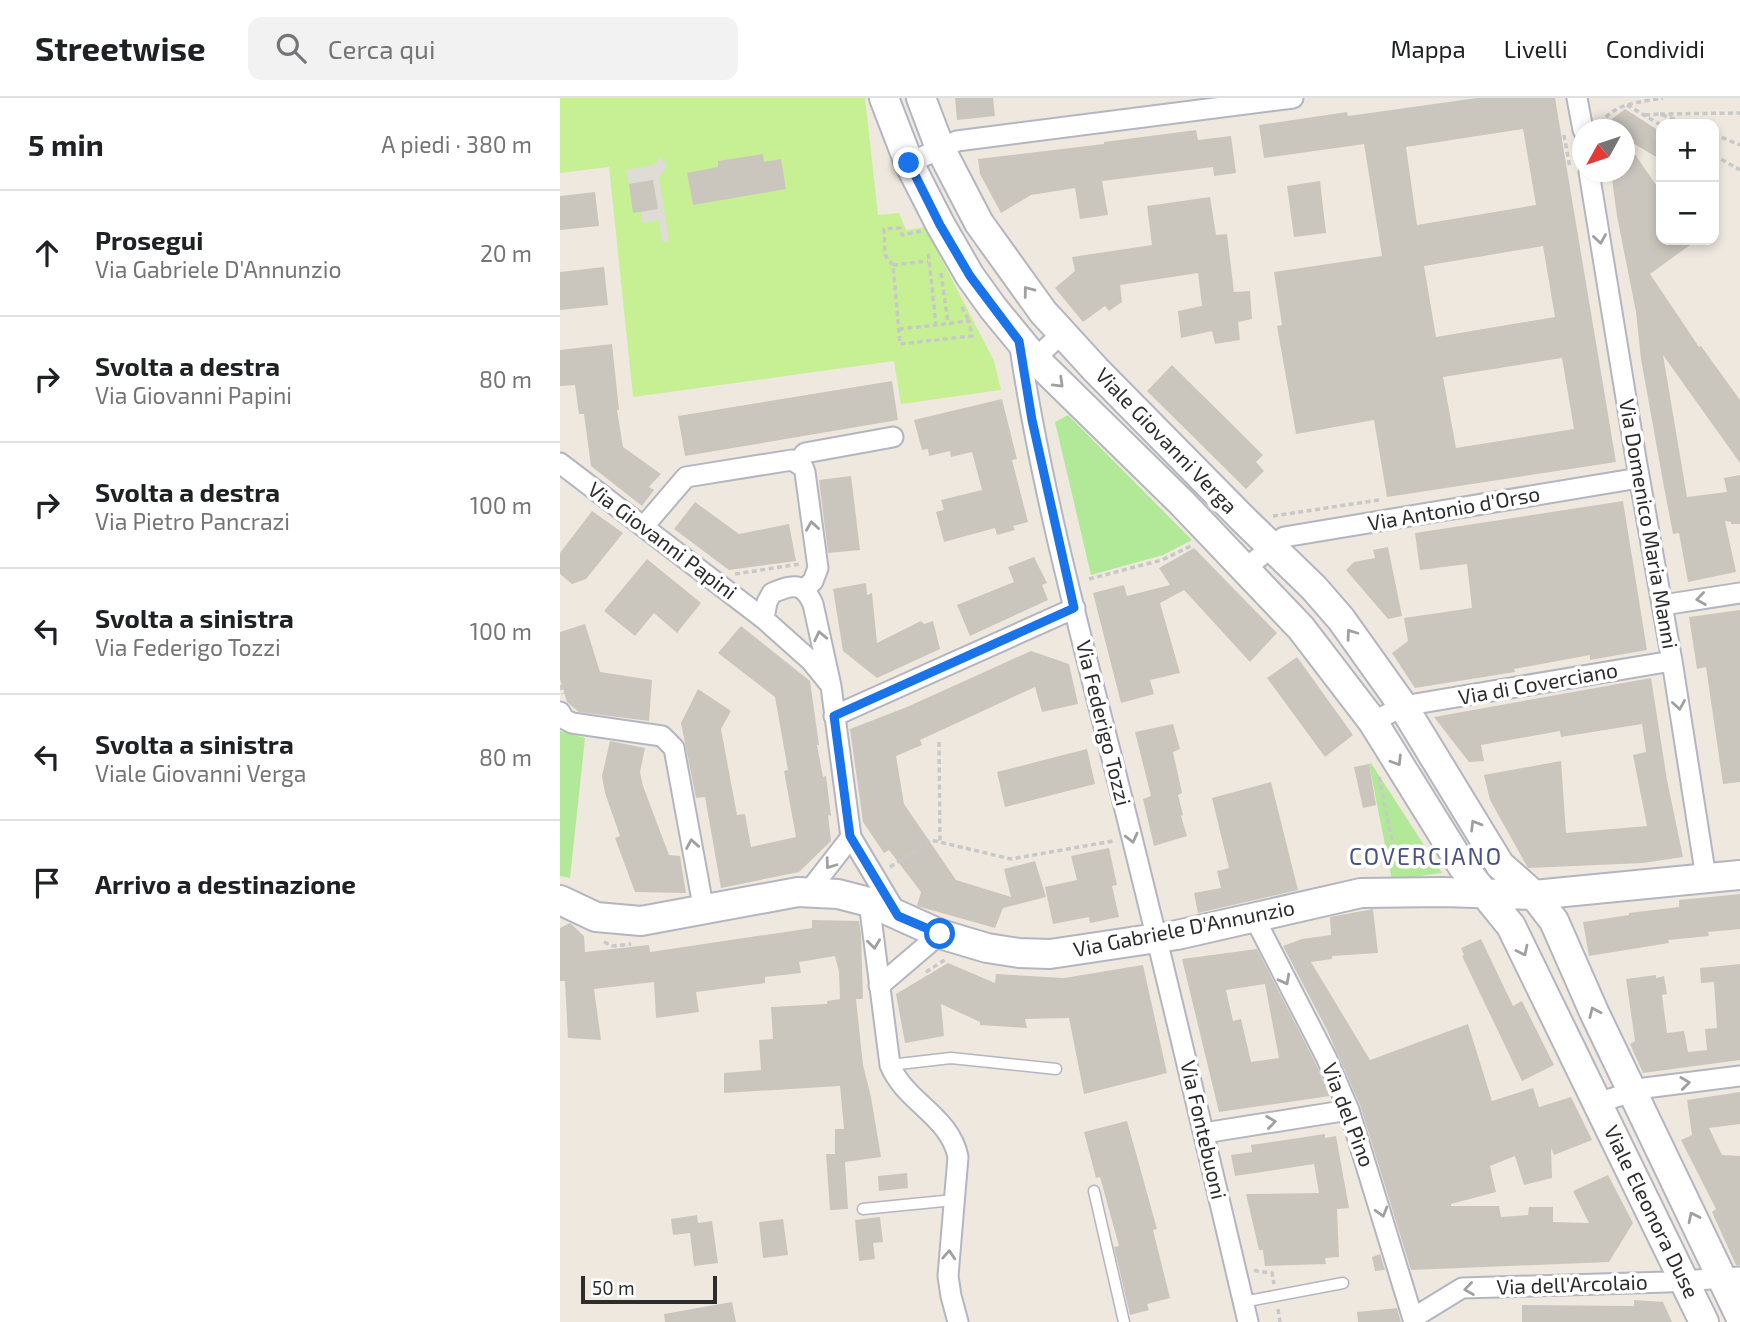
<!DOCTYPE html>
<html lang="it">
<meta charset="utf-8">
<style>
body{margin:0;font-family:"Exo 2",sans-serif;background:#f2f2f2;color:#202124}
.controls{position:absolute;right:21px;top:21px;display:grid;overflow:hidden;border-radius:14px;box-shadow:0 4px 10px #0003}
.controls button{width:63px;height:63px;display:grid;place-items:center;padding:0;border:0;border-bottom:2px solid #e0e0e0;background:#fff;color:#202124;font:35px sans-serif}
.compass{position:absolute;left:1012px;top:21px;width:63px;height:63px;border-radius:50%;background:#fff;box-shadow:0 4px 10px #0003;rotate:230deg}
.scale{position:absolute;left:21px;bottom:18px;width:136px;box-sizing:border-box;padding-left:7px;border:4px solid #2d2d2d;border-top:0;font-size:19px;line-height:24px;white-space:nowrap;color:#2d2d2d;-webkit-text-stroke:5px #fff;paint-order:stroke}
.stop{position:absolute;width:21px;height:21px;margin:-16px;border:5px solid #1a73e8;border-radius:50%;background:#fff}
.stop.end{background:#1a73e8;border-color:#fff;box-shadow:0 2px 7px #0008}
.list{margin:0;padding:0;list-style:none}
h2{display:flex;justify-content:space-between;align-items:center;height:91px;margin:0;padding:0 28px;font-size:30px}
h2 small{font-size:23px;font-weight:400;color:#757577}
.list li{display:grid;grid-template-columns:46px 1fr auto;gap:21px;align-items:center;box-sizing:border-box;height:126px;padding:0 28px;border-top:2px solid #e0e0e0}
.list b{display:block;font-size:26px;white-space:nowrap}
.list p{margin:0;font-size:23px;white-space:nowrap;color:#757577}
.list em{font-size:23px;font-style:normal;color:#757577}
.icon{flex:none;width:38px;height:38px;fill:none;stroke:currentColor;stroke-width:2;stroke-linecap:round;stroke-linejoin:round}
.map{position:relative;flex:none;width:1180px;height:1224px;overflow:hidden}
header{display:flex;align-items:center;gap:42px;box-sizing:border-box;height:98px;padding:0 35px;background:#fff;border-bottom:2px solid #e0e0e0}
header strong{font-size:33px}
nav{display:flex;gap:38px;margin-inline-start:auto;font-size:24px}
.search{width:490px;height:63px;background:#f2f2f2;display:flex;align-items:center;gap:18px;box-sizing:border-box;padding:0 24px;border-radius:14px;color:#757577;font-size:26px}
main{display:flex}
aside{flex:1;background:#fff}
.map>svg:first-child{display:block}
.green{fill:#b2e998}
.pitch{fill:#c7f094}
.plaza{fill:#dfdbd6}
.building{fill:#cbc6bd;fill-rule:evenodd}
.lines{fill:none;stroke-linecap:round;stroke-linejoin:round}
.lane-casing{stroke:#b3b5c1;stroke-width:13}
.street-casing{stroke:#b3b5c1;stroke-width:23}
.secondary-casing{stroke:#b3b5c1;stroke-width:32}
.path{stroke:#c8c8c8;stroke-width:3.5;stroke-dasharray:5 3.5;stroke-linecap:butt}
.lane{stroke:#fff;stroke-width:10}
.street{stroke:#fff;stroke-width:19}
.secondary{stroke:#fff;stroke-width:28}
.oneway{stroke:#a0a0a0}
.route{stroke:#1a73e8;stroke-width:9}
.labels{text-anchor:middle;stroke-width:7;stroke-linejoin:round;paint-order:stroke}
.street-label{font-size:21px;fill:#2d2d2d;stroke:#fff}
.neighbourhood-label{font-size:23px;letter-spacing:2px;fill:#495282;stroke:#fff}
</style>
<header>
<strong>Streetwise</strong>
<div class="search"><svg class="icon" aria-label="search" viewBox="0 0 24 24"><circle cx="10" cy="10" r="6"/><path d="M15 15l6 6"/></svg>Cerca qui</div>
<nav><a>Mappa</a><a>Livelli</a><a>Condividi</a></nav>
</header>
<main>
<aside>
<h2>5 min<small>A piedi · 380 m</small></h2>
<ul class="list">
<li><svg class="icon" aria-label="ahead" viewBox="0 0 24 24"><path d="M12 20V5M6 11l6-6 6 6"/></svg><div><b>Prosegui</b><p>Via Gabriele D'Annunzio</p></div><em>20 m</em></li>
<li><svg class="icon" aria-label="right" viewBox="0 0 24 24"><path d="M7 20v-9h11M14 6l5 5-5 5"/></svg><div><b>Svolta a destra</b><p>Via Giovanni Papini</p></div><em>80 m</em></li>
<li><svg class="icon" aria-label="right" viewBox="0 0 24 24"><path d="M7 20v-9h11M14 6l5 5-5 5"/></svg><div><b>Svolta a destra</b><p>Via Pietro Pancrazi</p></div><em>100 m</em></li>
<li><svg class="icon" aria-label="left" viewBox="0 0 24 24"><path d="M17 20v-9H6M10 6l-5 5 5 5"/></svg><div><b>Svolta a sinistra</b><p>Via Federigo Tozzi</p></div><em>100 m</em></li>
<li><svg class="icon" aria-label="left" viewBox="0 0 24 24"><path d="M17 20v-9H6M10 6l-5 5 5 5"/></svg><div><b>Svolta a sinistra</b><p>Viale Giovanni Verga</p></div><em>80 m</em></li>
<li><svg class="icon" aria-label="arrive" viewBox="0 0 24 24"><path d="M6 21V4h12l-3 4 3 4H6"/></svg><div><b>Arrivo a destinazione</b></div></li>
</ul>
</aside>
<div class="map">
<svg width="1180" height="1224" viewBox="0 0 1180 1224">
<rect width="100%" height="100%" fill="#efe8df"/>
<!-- green -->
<path class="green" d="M508,317L632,442L603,457L531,477L495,324Z
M0,633L25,640L10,780L0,778Z
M811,665L882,775L832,782L809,666Z"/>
<!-- pitch -->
<path class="pitch" d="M0,0H305L318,117L339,115L346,132L365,129L434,263L441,292L341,306L334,263L73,299L49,69L0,75Z"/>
<!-- plaza -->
<path class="plaza" d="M100,59L107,67L99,80L109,143L102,144L99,122L82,125L81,114L98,111L93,82L69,86L66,72L94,67Z"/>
<!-- building -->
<path class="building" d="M395,0H433L435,18L397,22Z
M917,0H995L1056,364L827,399L814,322L736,336L717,228L722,227L714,174L822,158L804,46L704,60L699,27L787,14L788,18ZM963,31L976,107L857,127L846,49ZM983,148L995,219L876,239L864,168ZM1002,260L1014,331L896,350L883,279Z
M1065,11L1101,34V62L1065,40V32H1038Z
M636,32L638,42L671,38L676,75L654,78L653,69L542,83L548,117L520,121L515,90L471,97L441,115L420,76L418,61L544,46V44Z
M1065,42L1101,94V142H1137L1090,176L1139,249L1141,248L1180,302V365L1103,257L1127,399L1167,394L1164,380L1180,377V426H1171V424L1165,423L1176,474L1128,484L1119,435L1113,436L1104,389L1081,261L1076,214L1057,118L1051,74H1065Z
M203,56L204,64L221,61L226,91L133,107L127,75L158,69V63Z
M93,82L98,111L73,115L69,86Z
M760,83L766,135L734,139L727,88Z
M35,94L39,128L0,132V98Z
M650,99L656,137L667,136L674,194L690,193L692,221L678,224L680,242L655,246L652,233L621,240L618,213L642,208L638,175L560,187L562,204L549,213L545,208L523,224L495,190L515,173L512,159L592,147L587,108Z
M44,169L48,207L0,212V174Z
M52,246L59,312H57L63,349L101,376L89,389L94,392L82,408L31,368L24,316H19L15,287L0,288V252Z
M612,267L703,357L696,364L704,373L686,391L587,293Z
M332,283L338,322L125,358L118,318Z
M442,301L457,361L452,362L468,424L453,428L455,432L437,437L435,430L384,444L376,414L384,412L381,402L422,392L412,354L391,359L390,353L369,358L368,351L362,352L354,322Z
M291,378L300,452L268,455L259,382Z
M1063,403L1087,552L1030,562V557L954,571L955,574L855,590L832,555L848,543L844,520L912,510L907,466L860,472L855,435Z
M135,404L179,436L229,426L236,463L169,472L114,431Z
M32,413L63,435L26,481L12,486L0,476V455Z
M828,449L842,518L828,521L786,472L794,464L815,460L813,452Z
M634,450L717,535L690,564L624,492L600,505L620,575L590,582L594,596L561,605L533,495L564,487L567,498L610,487L599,470Z
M474,459L487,485L482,487L488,502L410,538L397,507L454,484L448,469Z
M87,461L141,505L117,535L94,515L75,538L44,513Z
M306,485L307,497L312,495L317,545L361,523L364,526L373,523L380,551L317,580L283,553L273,491Z
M1180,512V684L1163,686L1146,569L1137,571L1129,519Z
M25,526L40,574L92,582L89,623L19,614L7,604L0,581V534Z
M181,528L250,583L259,647H257L263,679L266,678L271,718L268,717L271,743L239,774L161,790L145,699L136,700L121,625L138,591L171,613L161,631L177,717L185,716L191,749L236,739L224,673L228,672L215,599L158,555Z
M471,553L509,566L518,606L482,614L475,589L360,642L362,647L336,658L344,706L396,782L451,799L444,771L475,763L486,799L443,810L435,830L357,808L361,794L329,752L324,755L303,724L290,631L347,609Z
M737,559L793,637L765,659L707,580Z
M1091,580L1107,682L1123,759L1083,765L968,770L930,702L924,677L1001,663L1006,735L1087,728L1073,657L1086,654L1082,626L1001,639L1000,633L921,647L924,663L909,664L874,619Z
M613,626L620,651L613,654L622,695L618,697L623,717L621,718L627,738L594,748L583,701L591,698L575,634Z
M50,643L85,650L80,674L83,688L109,757L120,758L126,795L75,794L55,740L60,738L45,695L42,678Z
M527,651L535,686L445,709L437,674Z
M809,666L816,707L803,710L794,669Z
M711,684L738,792L638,815L634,795L661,790L657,773L669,770L652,700Z
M549,750L557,787L552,788L559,819L530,825L529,819L493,826L485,789L517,782L511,758Z
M1180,796V831L1148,834L1149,838L1108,842L1109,845L1029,858L1023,824L1069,817V815L1119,809V802Z
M813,811L818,855L772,858V861L751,864L810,962L908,926L932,1003L973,990L979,1009L1011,999L1032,1042L994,1057L991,1050L992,1080L964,1087L955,1058L930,1068L936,1094L891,1106V1108H939L941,1119L968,1117L969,1109H993V1124L1029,1125L1013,1093L1048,1077L1073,1125L1049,1164L851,1172L800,1007L767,932L723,848L742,841L771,837L770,819Z
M252,822L299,823L301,836L303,901H296L303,967L311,999L321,1059L285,1064L288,1111L270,1112L266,1056H275V1031H284L280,988L164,995V975L201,972L199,942L213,941L211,909L267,906V903L280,901L279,874L275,858L239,864L241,875L205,879V885L136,894L139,914L96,920L94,884L34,891L41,942L8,940L5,883H0V830L10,825L24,838L25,854L89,847L90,854L252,830Z
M921,841L953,908L962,903L994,967L962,983L902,858L904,857L901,850Z
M697,851L755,964L770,998L659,1014L622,861ZM705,886L719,960L691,964L681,921L673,923L666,892Z
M388,865L435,885L436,876L504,880L583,867L607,975L524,996L509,920L465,921L467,930L420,927V924L381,906L384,938L345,945L336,896Z
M1180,866V962L1083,975L1070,946L1075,943L1066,881L1096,877V880L1104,878L1107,896L1102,897L1107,935L1124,933L1128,954L1147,952L1145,931L1157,930L1154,884L1141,885L1140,870Z
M1180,994V1026L1149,1030L1162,1057L1180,1058V1167H1176L1152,1114L1156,1111L1121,1042L1132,1037L1127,1002Z
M567,1023L597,1131L593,1132L610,1200L587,1206L589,1212L570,1217L554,1149L559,1148L540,1079L536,1080L524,1034Z
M765,1036V1040L776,1038L789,1110L777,1111L779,1159L765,1160L766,1166L705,1168L703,1152H699L686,1096L759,1095L754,1066L675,1078L671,1057L692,1054L691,1047Z
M347,1075L348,1090L319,1093L318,1078Z
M137,1117L138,1125L152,1123L158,1165L134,1168L130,1135L113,1137L111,1121Z
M320,1119L323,1144L313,1145L315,1161L299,1163L295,1122Z
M223,1121L228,1157L203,1160L199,1124Z
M820,1156L825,1172L815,1173L812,1159Z
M1074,1202L1103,1204L1112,1224H962V1207L1074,1208Z
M172,1204L176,1224H105L104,1216Z
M837,1210L841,1224H798L797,1214Z"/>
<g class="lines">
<defs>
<path id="lane" d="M330,967L391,960L496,971
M534,1093L564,1224
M303,1111L394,1102
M683,1204L783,1185"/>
<path id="street" d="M1017,0L1023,32
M349,65L397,43L733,0
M1029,74L1076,361L1112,563L1146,780
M459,243C481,393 522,541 559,688C604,866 646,1045 688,1224
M475,261L502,235
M0,365L204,521L251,563L268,584
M237,365L245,355L333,339
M84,428L126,379L232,362L243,369L245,374L258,470L253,483L245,491
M686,470L724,439L1079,380
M1103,507L1180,495
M204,521L207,504L212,495C233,486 243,484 253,506L271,588L291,739L337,816
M0,614L4,621L12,625L102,638L114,650L144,813
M274,618L515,510
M813,624L843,608L1112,563
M249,793L291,739
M309,804L330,967C345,1004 390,1018 398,1059L388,1178L391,1198L398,1224
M695,821L766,959L789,1012L854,1224
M319,888L380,836
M1037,1005L1085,990L1180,978
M644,1035L789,1012
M853,1220L902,1190L1107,1184L1180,1179"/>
<path id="secondary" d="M324,0L349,65L380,126L410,178L433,210L475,261L622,405L741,530L813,624L903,769L951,828L1144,1224
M361,0L380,50L419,125L483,214L536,272L682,420L754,490L781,521L843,608L940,767L974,797L994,823L1034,914L1180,1218
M0,802L36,819L81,823L238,794L278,796L309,804L380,836L427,850L459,855L490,856L617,837L801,795L883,794L974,797L1180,777"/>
</defs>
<!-- lane casing -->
<use href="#lane" class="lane-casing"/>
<!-- street casing -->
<use href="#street" class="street-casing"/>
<!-- secondary casing -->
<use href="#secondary" class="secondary-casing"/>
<!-- path -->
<path class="path" d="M1067,7L1101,27
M1100,16L1180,15
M1085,17L1100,16L1128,26
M1041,26C1052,5 1082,4 1103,0
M1154,36L1180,47
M1004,37L1010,70
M1154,57L1180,72
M361,133L342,137L340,130L324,131L325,157L333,167L340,246L412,238L409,223L376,227L368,153
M333,167L368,163
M381,175L388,225
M402,209L409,223
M339,231L376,227
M713,418L819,402
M175,476L240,466
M529,481L602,462L633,447
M0,587L3,596
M379,644L380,744
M819,679L838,771
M330,769L371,742L451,761L553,743
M44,844L53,848L71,846
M366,874L386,861
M695,1171L696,1173L712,1175L714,1186
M718,1211L720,1224"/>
<!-- lane -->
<use href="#lane" class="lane"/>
<!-- street -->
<use href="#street" class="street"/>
<!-- secondary -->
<use href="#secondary" class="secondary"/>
</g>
<!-- one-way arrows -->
<defs><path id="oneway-chevron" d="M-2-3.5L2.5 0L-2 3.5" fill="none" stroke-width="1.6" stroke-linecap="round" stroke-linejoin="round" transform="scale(1.75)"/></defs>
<g class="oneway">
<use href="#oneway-chevron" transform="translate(1040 141) rotate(81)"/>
<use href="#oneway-chevron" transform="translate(468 193) rotate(-127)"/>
<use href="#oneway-chevron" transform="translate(499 285) rotate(44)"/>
<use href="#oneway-chevron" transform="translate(252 428) rotate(-98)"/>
<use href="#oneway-chevron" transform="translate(1141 501) rotate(172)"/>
<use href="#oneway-chevron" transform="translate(791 536) rotate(-126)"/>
<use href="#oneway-chevron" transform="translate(260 538) rotate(-102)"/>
<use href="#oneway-chevron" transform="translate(1119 607) rotate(81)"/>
<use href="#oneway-chevron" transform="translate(837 663) rotate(58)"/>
<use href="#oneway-chevron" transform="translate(915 727) rotate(-121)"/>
<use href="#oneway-chevron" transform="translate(572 740) rotate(76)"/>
<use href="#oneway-chevron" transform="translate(132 746) rotate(-100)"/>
<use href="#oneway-chevron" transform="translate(270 766) rotate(126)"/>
<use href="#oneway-chevron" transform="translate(314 846) rotate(83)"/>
<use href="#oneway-chevron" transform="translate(963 853) rotate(64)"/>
<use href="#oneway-chevron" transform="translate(725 882) rotate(62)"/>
<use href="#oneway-chevron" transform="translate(1034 914) rotate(-114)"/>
<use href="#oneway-chevron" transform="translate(1125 985) rotate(-7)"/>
<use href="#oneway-chevron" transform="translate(711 1024) rotate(-8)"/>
<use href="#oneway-chevron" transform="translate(822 1114) rotate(74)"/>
<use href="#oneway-chevron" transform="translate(1133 1119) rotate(-116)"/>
<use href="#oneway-chevron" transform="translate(389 1157) rotate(-86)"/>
<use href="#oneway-chevron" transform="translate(909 1191) rotate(172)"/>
</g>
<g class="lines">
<!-- route -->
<path class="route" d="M349,65L380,127L410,178L459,243L472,322L514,510L274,618L290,738L338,818L380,836"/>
</g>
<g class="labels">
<!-- street labels -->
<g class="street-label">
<text transform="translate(606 343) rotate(46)" y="7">Viale Giovanni Verga</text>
<text transform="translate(894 411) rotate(-10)" y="7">Via Antonio d'Orso</text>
<text transform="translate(1088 426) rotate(80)" y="7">Via Domenico Maria Manni</text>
<text transform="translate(102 443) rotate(37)" y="7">Via Giovanni Papini</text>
<text transform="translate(978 586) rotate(-10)" y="7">Via di Coverciano</text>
<text transform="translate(543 625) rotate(76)" y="7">Via Federigo Tozzi</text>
<text transform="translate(624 831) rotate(-11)" y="7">Via Gabriele D'Annunzio</text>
<text transform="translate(788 1017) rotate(69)" y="7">Via del Pino</text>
<text transform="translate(643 1032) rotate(77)" y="7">Via Fontebuoni</text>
<text transform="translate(1091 1114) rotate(64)" y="7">Viale Eleonora Duse</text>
<text transform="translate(1012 1187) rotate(-2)" y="7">Via dell'Arcolaio</text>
</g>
<!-- neighbourhood labels -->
<g class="neighbourhood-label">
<text x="866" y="767">COVERCIANO</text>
</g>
</g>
</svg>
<div class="controls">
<button>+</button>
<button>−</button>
</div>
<svg class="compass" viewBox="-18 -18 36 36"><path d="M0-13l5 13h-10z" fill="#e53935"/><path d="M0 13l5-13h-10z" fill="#757577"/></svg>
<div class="scale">50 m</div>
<div class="stop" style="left:380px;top:836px"></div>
<div class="stop end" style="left:349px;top:65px"></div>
</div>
</main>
